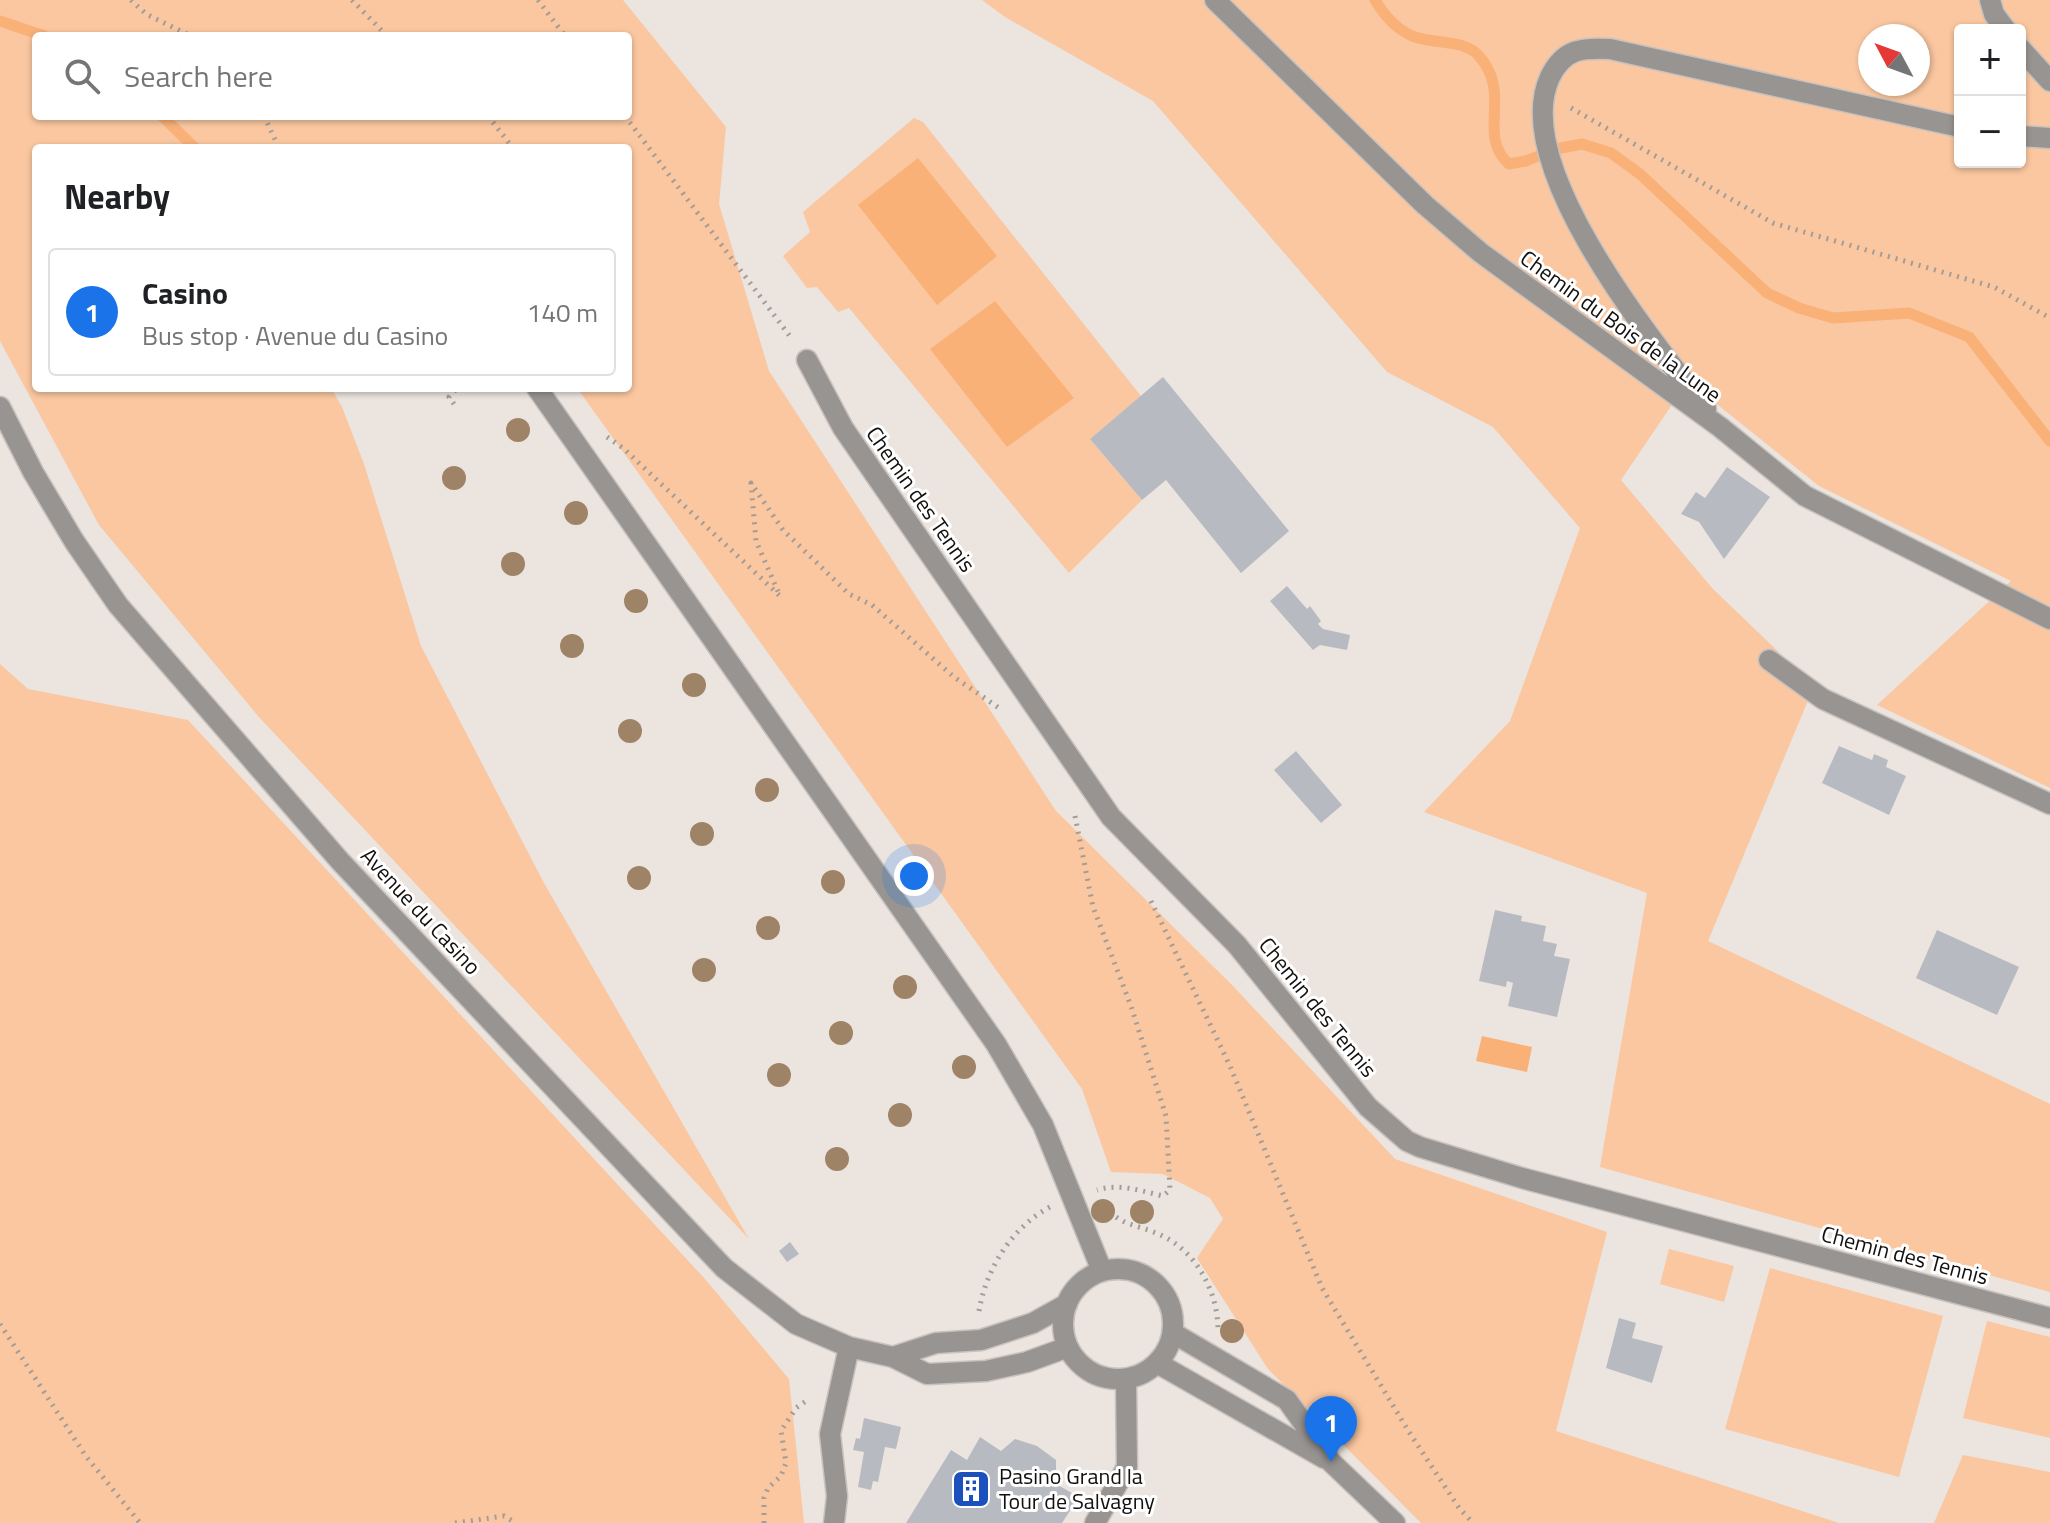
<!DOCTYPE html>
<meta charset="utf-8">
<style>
body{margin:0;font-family:"Titillium Web",sans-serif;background:#f6f6f6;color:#202124}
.controls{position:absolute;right:24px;top:24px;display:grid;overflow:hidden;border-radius:8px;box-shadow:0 2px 6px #0004}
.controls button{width:72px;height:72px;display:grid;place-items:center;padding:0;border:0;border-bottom:2px solid #e0e0e0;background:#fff;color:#202124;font:40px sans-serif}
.compass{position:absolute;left:1858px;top:24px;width:72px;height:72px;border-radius:50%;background:#fff;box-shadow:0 2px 6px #0004;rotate:311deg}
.you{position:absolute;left:914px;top:876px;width:28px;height:28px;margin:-20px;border:6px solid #fff;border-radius:50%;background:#1a73e8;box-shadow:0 0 0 12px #1a73e833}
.badge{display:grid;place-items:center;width:52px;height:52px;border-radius:50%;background:#1a73e8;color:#fff;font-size:26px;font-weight:700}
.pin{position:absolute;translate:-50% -66px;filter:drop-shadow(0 2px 4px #0008)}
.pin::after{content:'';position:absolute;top:42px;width:28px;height:24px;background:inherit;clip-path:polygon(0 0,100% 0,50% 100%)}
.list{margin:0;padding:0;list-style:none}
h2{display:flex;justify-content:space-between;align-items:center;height:104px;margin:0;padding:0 32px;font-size:34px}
h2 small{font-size:26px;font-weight:400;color:#757577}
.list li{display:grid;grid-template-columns:52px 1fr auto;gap:24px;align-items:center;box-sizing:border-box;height:128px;margin:0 16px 16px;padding:0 16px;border:2px solid #e0e0e0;border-radius:8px}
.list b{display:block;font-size:30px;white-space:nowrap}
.list p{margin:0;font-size:26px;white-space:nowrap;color:#757577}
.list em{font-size:26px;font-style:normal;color:#757577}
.icon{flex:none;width:44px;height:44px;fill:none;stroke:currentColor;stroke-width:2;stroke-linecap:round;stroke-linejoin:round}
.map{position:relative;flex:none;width:2050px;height:1523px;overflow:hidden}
.search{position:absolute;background:#fff;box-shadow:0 2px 6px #0004;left:32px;top:32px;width:600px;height:88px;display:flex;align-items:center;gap:20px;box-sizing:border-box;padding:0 28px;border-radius:8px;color:#757577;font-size:30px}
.panel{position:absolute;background:#fff;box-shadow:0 2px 6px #0004;left:32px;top:144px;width:600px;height:248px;border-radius:8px}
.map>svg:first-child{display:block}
.green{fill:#fac7a0;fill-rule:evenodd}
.water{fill:#f9b178}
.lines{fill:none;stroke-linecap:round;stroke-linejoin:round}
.stream{stroke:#f9b178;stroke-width:11}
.building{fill:#b7bbc1}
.minor-casing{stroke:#c8c2be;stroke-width:23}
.path{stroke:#a29d99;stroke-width:5;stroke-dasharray:2 6;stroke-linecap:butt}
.minor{stroke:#979492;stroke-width:20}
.tree{fill:#9f8367}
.labels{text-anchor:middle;stroke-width:6;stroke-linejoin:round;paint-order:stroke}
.street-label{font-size:22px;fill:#12100e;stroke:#fff}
.poi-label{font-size:22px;fill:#12100e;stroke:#fff;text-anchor:start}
</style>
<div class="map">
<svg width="2050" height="1523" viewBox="0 0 2050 1523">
<rect width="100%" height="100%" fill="#ebe4df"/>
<!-- green -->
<path class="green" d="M0,0H623L726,127L719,204L769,371L1056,811L1233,986L1395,1159L1607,1232L1556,1431L1839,1523H1421L1268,1369L1197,1258L1223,1219L1210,1198L1163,1174L1111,1172L1082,1089L577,388H628V148H36V388H331L342,407L364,464L421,646L544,883L749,1239L258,716L99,525L0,341ZM36,36H628V116H36Z
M982,0H2050V788L1877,705L2011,581L1819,486L1688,381L1621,480L1713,589L1814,686L1708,941L2050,1104V1292L1600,1167L1647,893L1424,812L1510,721L1580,528L1493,427L1387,372L1153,101L1005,17ZM1960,30H2020V162H1960ZM1870,36H1918V84H1870Z
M914,118L923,122L1141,396L1090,439L1142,500L1069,573L849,308L838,312L817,287L807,288L783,256L810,232L803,212Z
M0,664L28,689L188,720L705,1279L789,1379L804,1523H0Z
M1669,1249L1734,1266L1724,1302L1660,1284Z
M1770,1268L1943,1316L1899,1477L1725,1429Z
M1987,1321L2050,1337V1438L1963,1418Z
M1963,1455L2050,1472V1523H1934Z"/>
<!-- water -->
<path class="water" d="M918,158L997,256L937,305L858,205Z
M995,301L1074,398L1007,447L930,349Z
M1482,1036L1532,1047L1527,1072L1476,1061Z"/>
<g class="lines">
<!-- stream -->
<path class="stream" d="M1375,0C1384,15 1398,31 1415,37C1435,44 1464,39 1479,56C1513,94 1476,135 1509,164L1526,161L1556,149L1582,144L1611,153L1640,174L1767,293L1799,308L1833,318L1909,313L1969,337L2050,441
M0,21L44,36
M162,116L195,148"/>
</g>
<!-- building -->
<path class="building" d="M1163,377L1289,531L1241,573L1166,480L1142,500L1090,439Z
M1727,467L1770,497L1724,559L1699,522L1681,514L1696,492L1705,498Z
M1287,586L1307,609L1310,606L1321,621L1318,624L1323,629L1350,635L1347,650L1320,645L1313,650L1270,601Z
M1839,746L1872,760L1874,754L1888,760L1886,767L1906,776L1889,815L1822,783Z
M1296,751L1342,805L1321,823L1274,770Z
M1495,910L1522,916L1521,921L1546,926L1543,941L1557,944L1554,956L1570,959L1557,1017L1508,1006L1513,983L1507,981L1506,987L1479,981Z
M1937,930L2019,967L1997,1015L1916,978Z
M790,1242L799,1254L787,1262L779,1251Z
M1619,1318L1636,1323L1632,1338L1663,1346L1652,1383L1606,1368Z
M864,1418L901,1427L896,1449L885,1447L878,1482L873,1481L871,1490L858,1487L864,1452L853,1450L856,1438L860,1439Z
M980,1437L1001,1451L1015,1439L1037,1446L1056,1460V1484L1079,1497L1062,1523H906L951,1450L967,1460Z"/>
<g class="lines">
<defs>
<path id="minor" d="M1215,0L1425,205L1481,253L1720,427L1805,496L2050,619
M1990,0L1994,14L2006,30
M2020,48L2050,81
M2020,136L2050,138
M807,360L843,428L1111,817L1237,945L1368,1107L1407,1141L1420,1147L1522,1178L2050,1318
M537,388L996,1044L1043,1125L1102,1271
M0,407L33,472L74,541L118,605L340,861L724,1268L796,1324L849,1347L893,1357L927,1374L986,1371L1027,1362L1068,1347
M1706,409C1653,342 1509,165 1550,77C1564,48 1582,48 1610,49L1960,127
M1769,660L1823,699L2050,804
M1063 1324a55 55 0 1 1 110 0a55 55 0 1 1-110 0Z
M1173,1333L1287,1400L1331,1462L1395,1523
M893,1357L936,1343L981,1340L1033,1323L1067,1304
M1157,1363L1324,1458
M834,1523L837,1496L830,1434L849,1347
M1095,1523L1127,1467L1126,1379"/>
</defs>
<!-- minor casing -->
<use href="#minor" class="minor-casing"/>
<!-- path -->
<path class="path" d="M131,0L146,14L191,36
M352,0L387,36
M538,0L565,36
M1571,108L1773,223L1994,287L2050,318
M264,116L279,148
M488,116L513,148
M625,116L792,339
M454,404L449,397L457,388
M607,437L623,448L780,596L756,541L751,483L783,530L849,594L872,605L954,677L1002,710
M1075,816L1093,907L1131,1006L1166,1116L1170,1190L1163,1196C1141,1191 1120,1183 1097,1190
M1151,901L1230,1066L1322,1288L1409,1432L1459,1508L1473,1523
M1110,1212C1123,1225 1140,1226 1156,1233C1195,1248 1218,1291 1218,1330
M979,1311C986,1269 1012,1227 1050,1207
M0,1324L85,1455L140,1523
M455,1523L504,1516L516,1523
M764,1523V1498L768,1488L781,1476L786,1463L781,1431L796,1408L809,1399"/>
<!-- minor -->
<use href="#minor" class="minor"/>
</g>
<!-- trees -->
<g class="tree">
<circle cx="518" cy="430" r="12"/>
<circle cx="454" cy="478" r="12"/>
<circle cx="576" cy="513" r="12"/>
<circle cx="513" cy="564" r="12"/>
<circle cx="636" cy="601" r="12"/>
<circle cx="572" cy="646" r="12"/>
<circle cx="694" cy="685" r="12"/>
<circle cx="630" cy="731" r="12"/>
<circle cx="767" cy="790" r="12"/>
<circle cx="702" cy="834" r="12"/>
<circle cx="639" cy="878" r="12"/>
<circle cx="833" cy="882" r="12"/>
<circle cx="768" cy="928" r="12"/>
<circle cx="704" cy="970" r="12"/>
<circle cx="905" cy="987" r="12"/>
<circle cx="841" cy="1033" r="12"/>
<circle cx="964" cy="1067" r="12"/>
<circle cx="779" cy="1075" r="12"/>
<circle cx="900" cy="1115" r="12"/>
<circle cx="837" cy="1159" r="12"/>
<circle cx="1103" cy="1211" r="12"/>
<circle cx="1142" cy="1212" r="12"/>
<circle cx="1232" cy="1331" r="12"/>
</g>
<!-- icons -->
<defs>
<symbol id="building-square" viewBox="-11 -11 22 22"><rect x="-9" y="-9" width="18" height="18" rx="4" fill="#1b50bd" stroke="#fff"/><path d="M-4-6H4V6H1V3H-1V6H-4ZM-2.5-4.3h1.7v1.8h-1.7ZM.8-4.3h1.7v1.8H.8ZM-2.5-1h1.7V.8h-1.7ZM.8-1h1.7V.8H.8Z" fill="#fff"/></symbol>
</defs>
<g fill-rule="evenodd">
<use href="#building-square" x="949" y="1467" width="44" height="44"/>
</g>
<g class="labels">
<!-- street labels -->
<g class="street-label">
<text transform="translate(1621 326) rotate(36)" y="8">Chemin du Bois de la Lune</text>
<text transform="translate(921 499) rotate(55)" y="8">Chemin des Tennis</text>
<text transform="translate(421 911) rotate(47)" y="8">Avenue du Casino</text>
<text transform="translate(1318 1007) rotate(51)" y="8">Chemin des Tennis</text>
<text transform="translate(1905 1255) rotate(15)" y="8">Chemin des Tennis</text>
</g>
<!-- poi labels -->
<g class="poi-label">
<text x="999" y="1484">Pasino Grand la<tspan x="999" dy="25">Tour de Salvagny</tspan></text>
</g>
</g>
</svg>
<div class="controls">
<button>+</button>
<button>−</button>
</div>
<svg class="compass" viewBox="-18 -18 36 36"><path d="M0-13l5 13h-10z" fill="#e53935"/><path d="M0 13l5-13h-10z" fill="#757577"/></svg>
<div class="you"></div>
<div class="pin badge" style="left:1331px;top:1462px">1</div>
<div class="search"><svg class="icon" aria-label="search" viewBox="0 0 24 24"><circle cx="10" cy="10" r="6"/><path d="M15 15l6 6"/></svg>Search here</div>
<section class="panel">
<h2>Nearby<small></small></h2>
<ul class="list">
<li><span class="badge">1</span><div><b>Casino</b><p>Bus stop · Avenue du Casino</p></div><em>140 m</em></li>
</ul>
</section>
</div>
